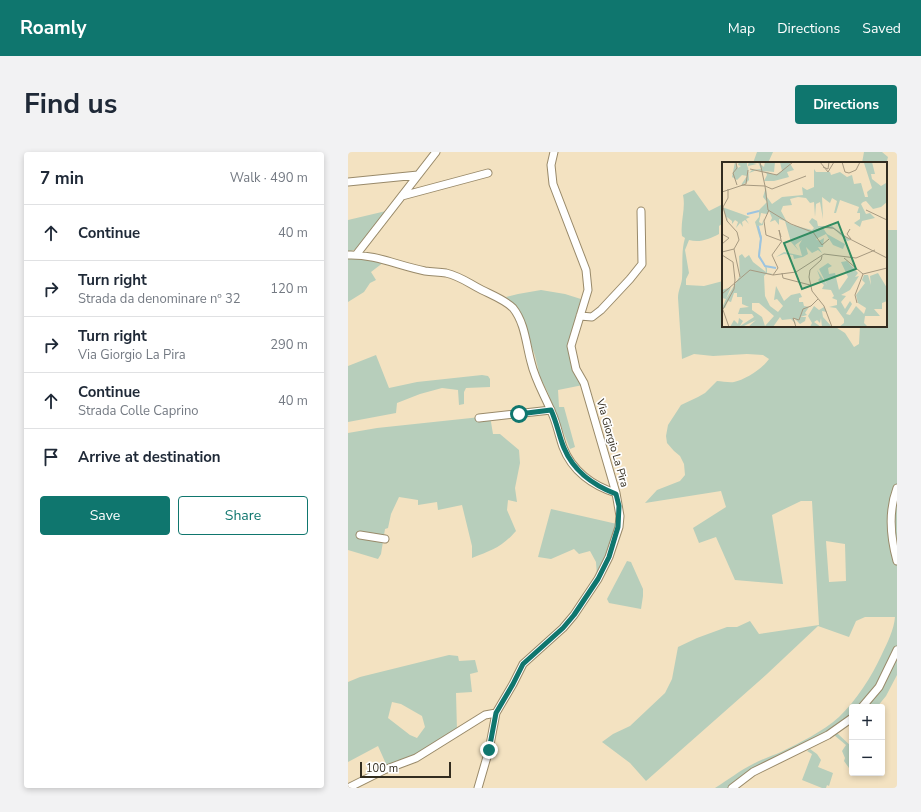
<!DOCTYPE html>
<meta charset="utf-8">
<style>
body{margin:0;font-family:"Nunito Sans",sans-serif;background:#f2f2f3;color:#1f2937}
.controls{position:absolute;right:12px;bottom:12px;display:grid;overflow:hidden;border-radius:4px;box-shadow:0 2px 6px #0003}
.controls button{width:36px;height:36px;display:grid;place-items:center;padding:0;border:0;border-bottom:1px solid #e0e1e3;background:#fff;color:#1f2937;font:20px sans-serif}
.scale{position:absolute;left:12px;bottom:10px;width:91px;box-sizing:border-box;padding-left:4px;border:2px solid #322c1f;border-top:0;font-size:11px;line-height:14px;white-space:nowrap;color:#322c1f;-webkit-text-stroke:3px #fff;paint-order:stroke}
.stop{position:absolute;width:12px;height:12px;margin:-9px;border:3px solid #0f766e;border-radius:50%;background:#fff}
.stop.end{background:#0f766e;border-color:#fff;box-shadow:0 1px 4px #0008}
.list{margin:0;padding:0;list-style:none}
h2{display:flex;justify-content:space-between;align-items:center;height:52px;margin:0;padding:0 16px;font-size:17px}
h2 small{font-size:13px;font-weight:400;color:#747a83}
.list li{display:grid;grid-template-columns:26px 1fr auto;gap:12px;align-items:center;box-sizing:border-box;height:56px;padding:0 16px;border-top:1px solid #e0e1e3}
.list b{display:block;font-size:15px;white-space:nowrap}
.list p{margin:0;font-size:13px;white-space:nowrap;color:#747a83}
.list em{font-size:13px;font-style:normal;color:#747a83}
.actions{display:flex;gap:8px;padding:12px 16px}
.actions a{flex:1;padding:9px 0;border:1px solid #0f766e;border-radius:4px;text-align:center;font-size:14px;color:#0f766e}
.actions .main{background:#0f766e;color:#fff}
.icon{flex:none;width:22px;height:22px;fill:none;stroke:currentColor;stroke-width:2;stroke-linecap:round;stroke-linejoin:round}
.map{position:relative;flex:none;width:549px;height:636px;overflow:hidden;border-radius:4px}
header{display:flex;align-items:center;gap:24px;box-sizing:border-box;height:56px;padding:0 20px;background:#0f766e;color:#fff}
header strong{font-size:19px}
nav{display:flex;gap:22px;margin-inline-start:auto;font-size:14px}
.intro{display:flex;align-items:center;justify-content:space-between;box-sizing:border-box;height:96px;padding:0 24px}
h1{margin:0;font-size:28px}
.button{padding:10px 18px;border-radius:4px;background:#0f766e;color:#fff;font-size:14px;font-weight:700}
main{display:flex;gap:24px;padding:0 24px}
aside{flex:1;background:#fff;border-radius:4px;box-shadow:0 2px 6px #0003}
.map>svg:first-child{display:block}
.green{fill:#b7cebb;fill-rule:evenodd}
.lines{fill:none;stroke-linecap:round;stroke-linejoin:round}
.minor-casing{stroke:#998a6a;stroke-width:9}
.minor{stroke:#fff;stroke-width:7}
.route{stroke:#0f766e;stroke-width:5}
.labels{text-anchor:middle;stroke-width:3.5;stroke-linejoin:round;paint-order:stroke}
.street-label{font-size:11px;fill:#322c1f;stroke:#fff}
.inset-river{fill:none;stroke:#9cc4e0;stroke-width:2}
.inset-road{fill:none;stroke:#a69980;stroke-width:1}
.view{fill:#318c62;fill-opacity:0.15;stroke:#318c62;stroke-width:2}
.inset-edge{fill:none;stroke:#322c1f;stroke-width:2}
</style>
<header>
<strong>Roamly</strong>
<nav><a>Map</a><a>Directions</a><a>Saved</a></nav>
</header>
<div class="intro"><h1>Find us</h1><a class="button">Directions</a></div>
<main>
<aside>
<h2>7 min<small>Walk · 490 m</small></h2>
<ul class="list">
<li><svg class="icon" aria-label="ahead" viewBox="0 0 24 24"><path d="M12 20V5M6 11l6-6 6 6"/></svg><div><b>Continue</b></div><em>40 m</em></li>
<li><svg class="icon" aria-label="right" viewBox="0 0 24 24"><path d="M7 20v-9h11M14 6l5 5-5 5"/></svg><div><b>Turn right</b><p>Strada da denominare nº 32</p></div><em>120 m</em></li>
<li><svg class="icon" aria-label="right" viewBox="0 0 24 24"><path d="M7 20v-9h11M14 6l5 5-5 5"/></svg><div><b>Turn right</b><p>Via Giorgio La Pira</p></div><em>290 m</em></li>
<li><svg class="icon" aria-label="ahead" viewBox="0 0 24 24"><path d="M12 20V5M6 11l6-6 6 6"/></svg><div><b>Continue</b><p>Strada Colle Caprino</p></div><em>40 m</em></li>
<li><svg class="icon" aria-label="arrive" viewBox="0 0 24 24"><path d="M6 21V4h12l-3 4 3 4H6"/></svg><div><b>Arrive at destination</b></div></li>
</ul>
<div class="actions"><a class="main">Save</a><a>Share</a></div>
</aside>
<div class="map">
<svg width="549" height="636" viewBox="0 0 549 636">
<rect width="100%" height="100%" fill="#f3e2c1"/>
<!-- green -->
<path class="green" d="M409,0H425L420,11H405Z
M516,0H534L540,5L539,9L534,11H514Z
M346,38L361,59L375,52V71L371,74V82C361,87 352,91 341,88L337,98L341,121L338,127V133L356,134L375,129V174H486L497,181L506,195L511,192L512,174H538V78H549V523L538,544L529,555H504V568L399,620L380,636H367C380,628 391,619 405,612C414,607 424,604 433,600C453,590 474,580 491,565C508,549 524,524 534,502C539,491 546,478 547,465H517L508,469L501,485L470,474L419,522L298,629L282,611L254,590L265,582L282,574L317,541L324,527L330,495L349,486L379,475H389L402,469L411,482L471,473L464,349H453L424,363L435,432L387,428L368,385L351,391L345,376L378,355L373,339L297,351L309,338L332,329L337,323L336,312L332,304L326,299L319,291L318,284L320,273L333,253L350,245L357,241L369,229C374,229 381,231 386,230C397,228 415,216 421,207L415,203L399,202L365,204L346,202L334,207L330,146C330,139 333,134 334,127C335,113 333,100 337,86L334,84C332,70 338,57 335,43ZM478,389L497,392L498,429L481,430Z
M38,59L9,97L0,100V68Z
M0,105L36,110L23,120L28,128L22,131L16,140L0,150Z
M193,138L217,142L236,148L221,193L235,233L210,238L211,255H216L227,295L222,297L200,241L192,225L187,204L173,163L167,153L158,145L170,142Z
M28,203L41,236L69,230L134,223L140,224L142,227V235L118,236L116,240V252L111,253L110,238L94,236L72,242L49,251L48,261L0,270V214Z
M142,264L145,282H152L171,298L172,311L167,336L169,350L160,348L159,358L168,379C153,396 144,398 124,406V394L114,353L90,358L89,350L70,353V348L51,345L43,362L40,376L37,377L33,402L30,407L0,398V281L29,276Z
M203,357L269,372L262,398L249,423L248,410L242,399L231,402L226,397L203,407L190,405Z
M279,409L283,410L295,437V444L293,457L261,451L259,447Z
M101,503L110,504L111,509L127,508L130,520L122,522L124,540L108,541L109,579L72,601L39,614L30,594L0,610V530L12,525ZM44,550L53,552L74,564L77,575L69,586L62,583L40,566Z
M489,581L504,595V615L501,616L496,609L497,606L494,599L498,593L486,583Z
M462,597L469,602L473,608L470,615L485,621L481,634L479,633L478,636H474L454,628L464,602L459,599Z"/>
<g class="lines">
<defs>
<path id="minor" d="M0,30L70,23
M54,44L140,21
M0,103C27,102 51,114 77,119C84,120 91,120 98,121C114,125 120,131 134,138C144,143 157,148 165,156C177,171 178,192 183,210C187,228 197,244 204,261C209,272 211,284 215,295C224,319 245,334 268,341
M8,103L88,0
M232,164L244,165L253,158L282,127L294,112L293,59
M131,266L203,258
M549,336C540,360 542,384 549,409
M12,383L37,387
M514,555L531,535L549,498
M0,636L36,618L68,606L137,563L148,561
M130,636L141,598L148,561L165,532L175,512L215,476L226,463L250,427L261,405L271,375L272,364L268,341L236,231L228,217L223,194L240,138L238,118L205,32L203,13L206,0
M384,636L405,620L480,583L504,566"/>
</defs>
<!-- minor casing -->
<use href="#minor" class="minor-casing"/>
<!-- minor -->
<use href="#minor" class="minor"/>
</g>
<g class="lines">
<!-- route -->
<path class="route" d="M141,598L148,561L165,532L175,512L215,476L226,463L250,427L261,405L270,375L271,354L268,342C245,333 226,320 216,296C211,284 209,271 203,258L171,262"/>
</g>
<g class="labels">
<!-- street labels -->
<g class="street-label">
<text transform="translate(265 291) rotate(74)" y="4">Via Giorgio La Pira</text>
</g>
</g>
<!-- overview -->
<g transform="translate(374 10)">
<rect width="165" height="165" fill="#f3e2c1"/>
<path d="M13,0L16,6L19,4L16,3L17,0H25V6L27,0L35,2L26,4L27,18L24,21L19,23L25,14L20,13L15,18L10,15ZM36,0L42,5L43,0H53L52,10L42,9L53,13L60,9L58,0H67L72,8L65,10L67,15L52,19H42L45,13L44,10L35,8L27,11L30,8L39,7ZM150,0L153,12H149L150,17L159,24L164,21L165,40L159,45L151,47L144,39L141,40L139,42L144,52L148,51L153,56L140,59L138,65L132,61L138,57V51H135L137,45L118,38L114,51H112L115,39L110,36L108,41L100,35L101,57L98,40L94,42L93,55L92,40L88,41L84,36L76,35L68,37L70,43L61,44L59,49L65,60L70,63L90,68L92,66L87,60L90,56L95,59L96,64H110L129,78L125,79L112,67L101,66L105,72L123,82L121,87L111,83L104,72L94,77L97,79L102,76L101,85H96L100,91L96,88L90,91L84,85L86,92L81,95L72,97L71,93L62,92L54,95L62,90L80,94L77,83L80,78L73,83L77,89L69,80L63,59L57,57V63L53,58L48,60L50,56L47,49L45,52L39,51L37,60L40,62L42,56L41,63L36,64L40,75L37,94L45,106V111L51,112H44L42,114L43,134L48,144L56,150L61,144L55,137L52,138L54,124L62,139L69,133L78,131L80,135L77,136V140H81L82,144L87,145L83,151L85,153L78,155H84L83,159L78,162L71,155L74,162L69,157L60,158L58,155L51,165H26L34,158L20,165H8L12,158L16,162L17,156L21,159L18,164L32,155L30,152H16L18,146L27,145L20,142V135H15V131H12L9,140L6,139L3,146H0L4,137L0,136V128L9,125L4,137L18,114L17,94L20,92L23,96L27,93L31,100L44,110L43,104L36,95L38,77L33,60L37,55V48L45,40L41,35L44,25L45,35L50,42L60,35L81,33L80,25L85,28L92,25V7L94,10H108L109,13L118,10L125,15L130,13L132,22L139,21L143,35H146L145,30L150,26L142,1ZM30,141H37L52,154L43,164L40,155L30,148ZM0,45L28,55L24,57L27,62L23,58L20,60L21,65L18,61L14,66L16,60L13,58L10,62V59L5,55L7,62ZM125,99L136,111L133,115L137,114L128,128L119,133L124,134L119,140L123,147L128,139L130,142L124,152L128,153L134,144L142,152L144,146L136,141L134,133L143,121L140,118L142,113H146L149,123L148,114L156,111L165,126V139L160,141V147H152L158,154H143L142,161L146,165H117L122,161V157L114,146L107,145L115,143V138L110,136L112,134L109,128L100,127L102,123L96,118L98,116L95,108L105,123L97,107L106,101L110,104L106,106L107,112L113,111L117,128L126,115L119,100ZM92,144L97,148L102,145L105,150L100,149L101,155L110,165H100L99,156L98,161L95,158L92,160L99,165H88L90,161L86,154Z" fill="#b7cebb" fill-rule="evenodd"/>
<path class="inset-river" d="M25,52L37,49M36,64L39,76L37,94L43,104L54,106"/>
<path class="inset-road" d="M14,0L15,6L11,11L15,23M38,0L43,24L50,27L84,14M98,0L106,10L112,0M120,0L123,10L127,11L134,8L138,0M101,5L106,7L107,0M28,7L55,13L71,0M20,23L43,24L46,48L69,62L90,70L101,65L111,66L122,74L165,96M6,27V36L1,45L5,59L15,70L17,78L12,87M0,30L24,22L26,8M47,48L42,59L44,73L60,79L50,93L56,106L51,113M144,48L165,58M128,67L125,72L129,77M91,70L100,83L107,77M0,72L7,76L0,82M59,75L57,68L59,78M0,90L12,87L18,115M0,93L11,100L13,118L12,127L0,149M100,94L99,98L88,108L87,115L90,129L102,144L110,165M122,96L141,112L165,106M60,111L61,116L88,123M0,132L28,108L51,113L74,110L102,92L134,96L153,88M135,141L133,133L141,112M1,148L7,165M77,158L81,147L89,144L96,137M74,165L71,156L77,158"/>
<path class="view" d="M116,60L134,107L80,127L62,81Z"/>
<rect width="165" height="165" class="inset-edge"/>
</g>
</svg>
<div class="controls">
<button>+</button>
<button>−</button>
</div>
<div class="scale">100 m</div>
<div class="stop" style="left:171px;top:262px"></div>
<div class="stop end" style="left:141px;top:598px"></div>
</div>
</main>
